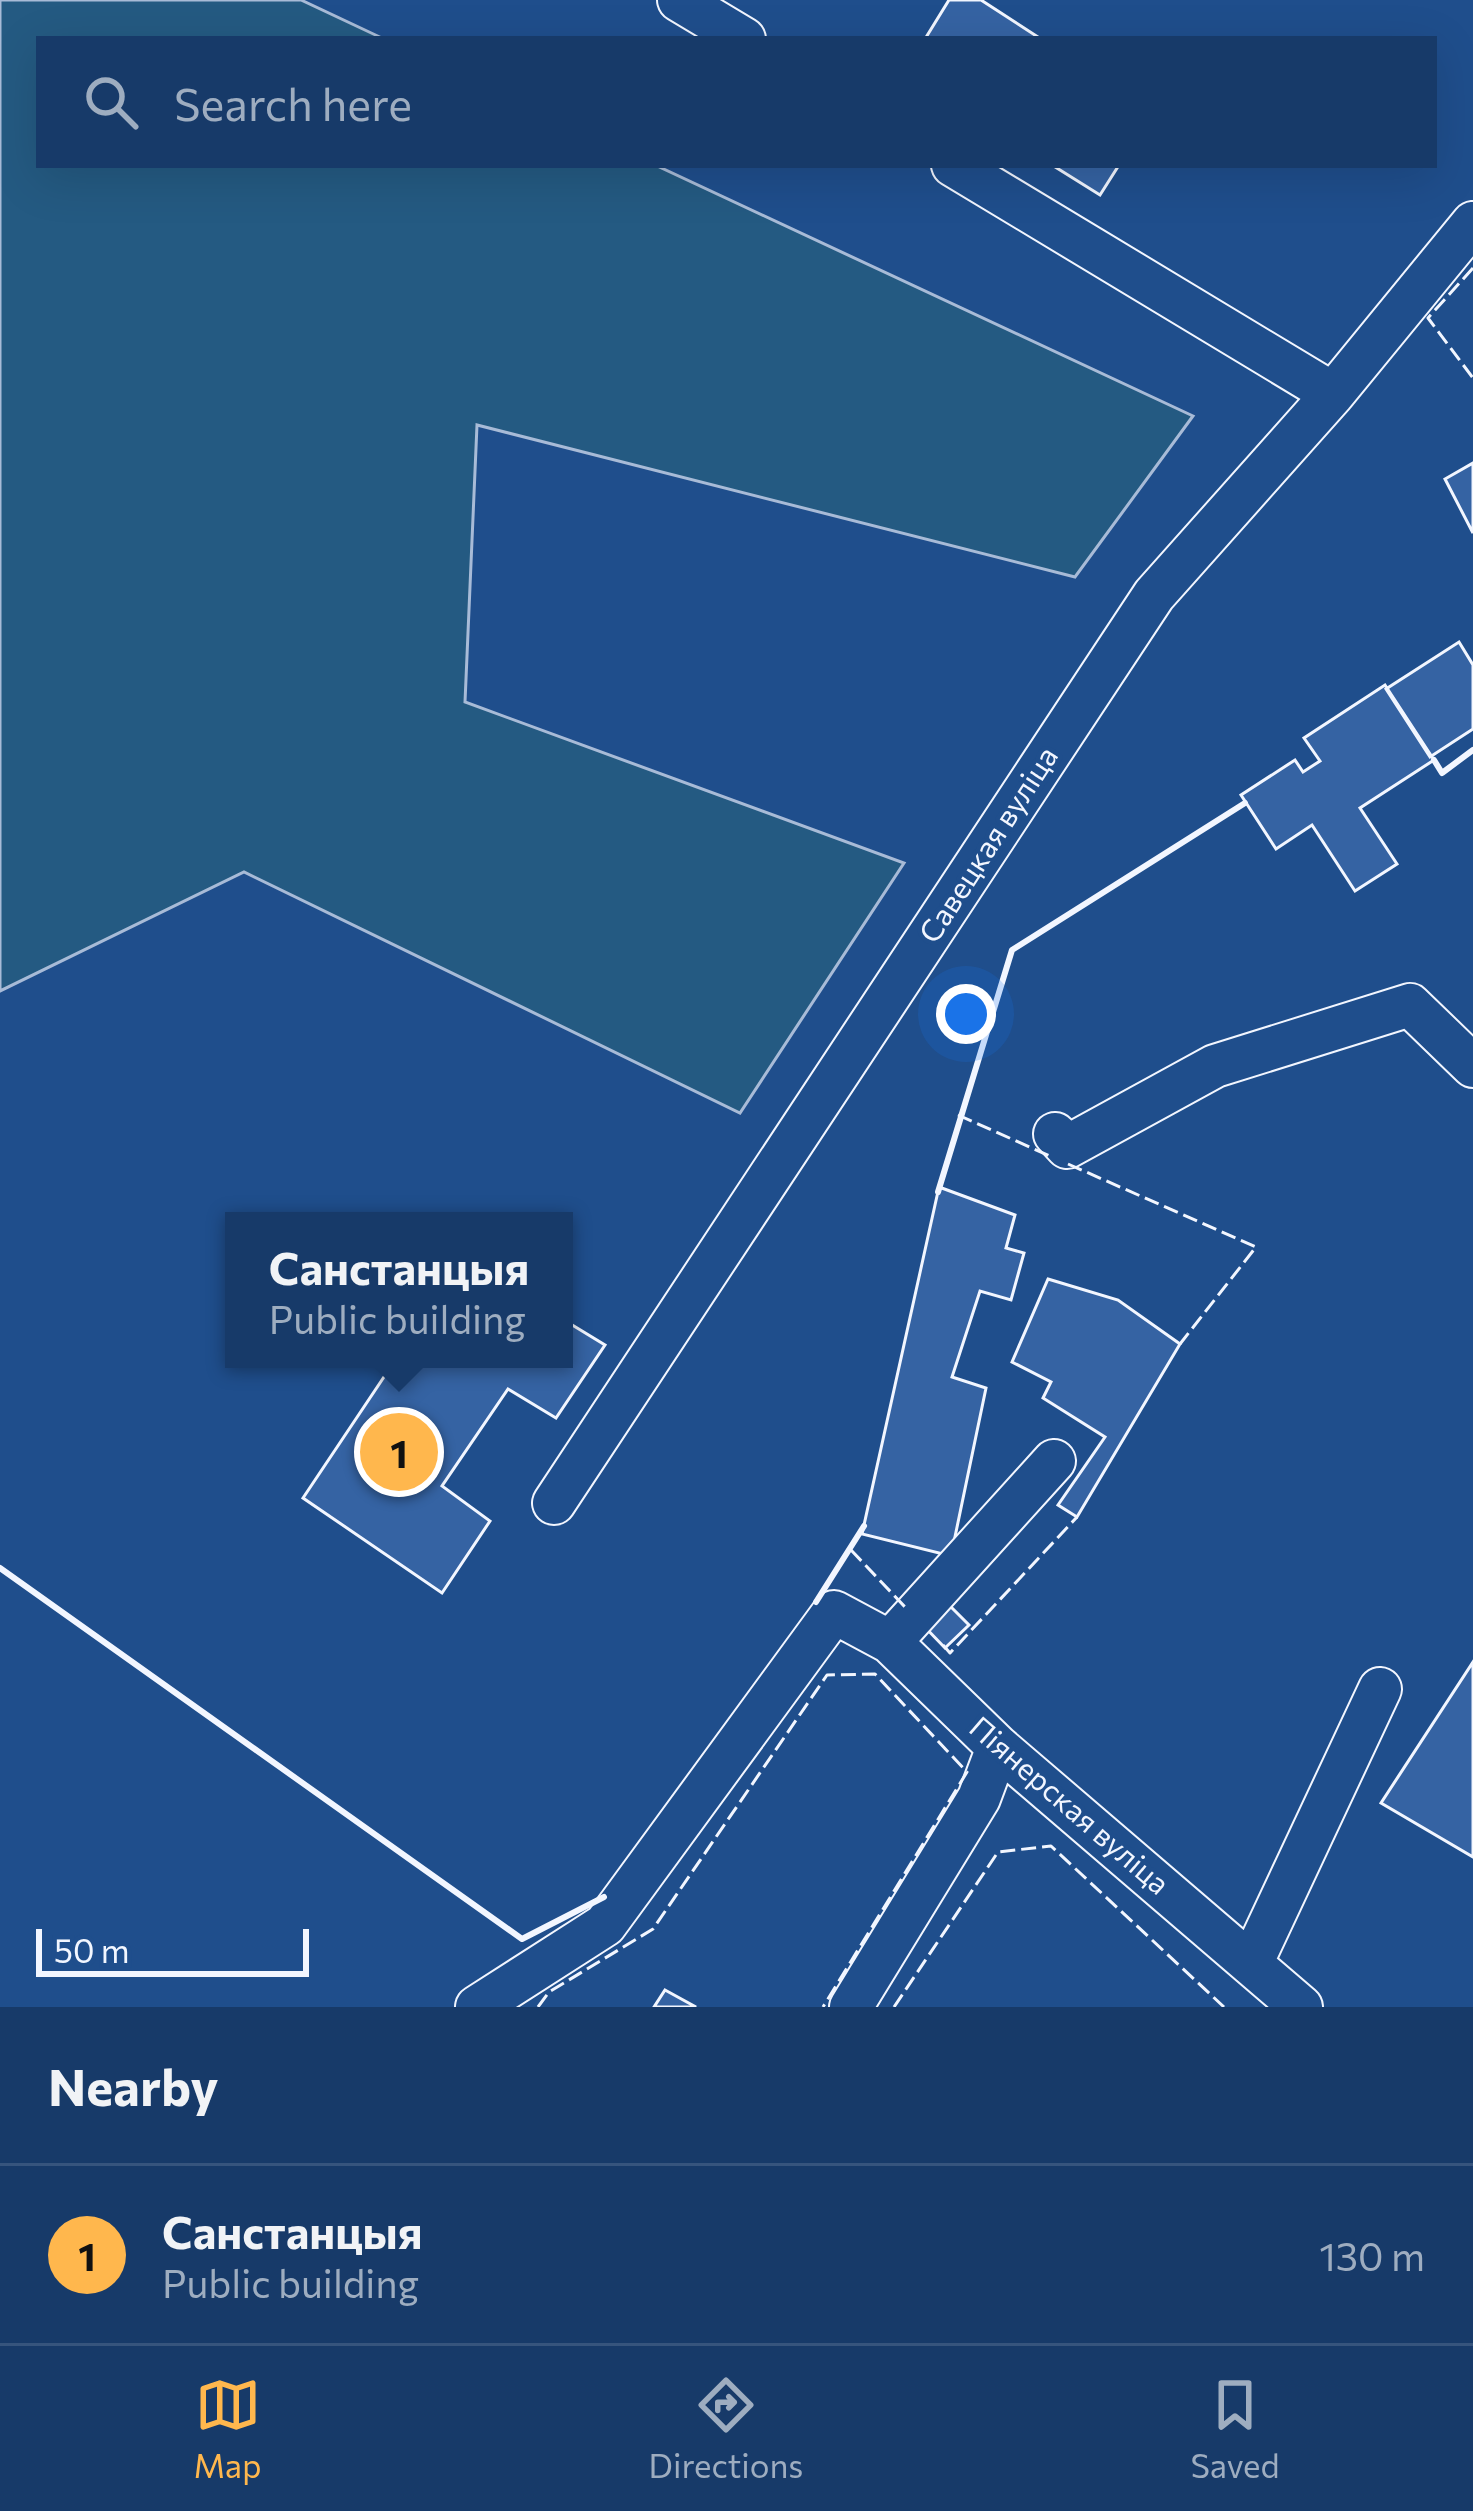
<!DOCTYPE html>
<meta charset="utf-8">
<style>
body{margin:0;font-family:Commissioner,sans-serif;background:#20416f;color:#f1f3f6}
.scale{position:absolute;left:36px;bottom:30px;width:273px;box-sizing:border-box;padding-left:12px;border:6px solid #f2f6ff;border-top:0;font-size:33px;line-height:42px;white-space:nowrap;color:#f2f6ff;-webkit-text-stroke:9px #1f4e8c;paint-order:stroke}
.you{position:absolute;left:966px;top:1014px;width:42px;height:42px;margin:-30px;border:9px solid #fff;border-radius:50%;background:#1a73e8;box-shadow:0 0 0 18px #1a73e833}
.badge{display:grid;place-items:center;width:78px;height:78px;border-radius:50%;background:#ffb74d;color:#111;font-size:39px;font-weight:700}
.pin{position:absolute;translate:-50% -50%;border:6px solid #fff;box-shadow:0 3px 12px #0006}
.popup{position:absolute;left:225px;top:1212px;width:348px;height:156px;box-sizing:border-box;display:grid;place-content:center;border-radius:0px;background:#173a69;filter:drop-shadow(0 3px 9px #0005);font-size:39px;white-space:nowrap;color:#9eadc0}
.popup b{font-size:45px;color:#f1f3f6}
.popup::after{content:'';position:absolute;left:50%;top:100%;margin-left:-24px;border:24px solid transparent;border-top-color:#173a69}
.list{margin:0;padding:0;list-style:none}
h2{display:flex;justify-content:space-between;align-items:center;height:156px;margin:0;padding:0 48px;font-size:51px}
h2 small{font-size:39px;font-weight:400;color:#9eadc0}
.list li{display:grid;grid-template-columns:78px 1fr auto;gap:36px;align-items:center;box-sizing:border-box;height:180px;padding:0 48px;border-top:3px solid #36547d}
.list b{display:block;font-size:45px;white-space:nowrap}
.list p{margin:0;font-size:39px;white-space:nowrap;color:#9eadc0}
.list em{font-size:39px;font-style:normal;color:#9eadc0}
.icon{flex:none;width:66px;height:66px;fill:none;stroke:currentColor;stroke-width:2;stroke-linecap:round;stroke-linejoin:round}
.map{position:relative;flex:none;width:1473px;height:2007px;overflow:hidden}
.search{position:absolute;background:#173a69;box-shadow:0 12px 48px #0002;left:36px;right:36px;top:36px;height:132px;display:flex;align-items:center;gap:30px;box-sizing:border-box;padding:0 42px;border-radius:0px;color:#9eadc0;font-size:45px}
.sheet{height:336px;background:#173a69}
nav{display:flex;justify-content:space-around;align-items:center;box-sizing:border-box;height:168px;border-top:3px solid #36547d;background:#173a69;font-size:33px;color:#9eadc0}
nav a{display:grid;justify-items:center;gap:6px}
nav .on{color:#ffb74d}
.map>svg:first-child{display:block}
.green{fill:#245a82;stroke:#a8bbd7;stroke-width:3}
.building{fill:#3563a3;stroke:#f2f6ff;stroke-width:3}
.lines{fill:none;stroke-linecap:round;stroke-linejoin:round}
.minor-casing{stroke:#f2f6ff;stroke-width:46}
.minor{stroke:#1f4e8c;stroke-width:42}
.fence{stroke:#f2f6ff;stroke-width:3;stroke-dasharray:15 6;stroke-linecap:butt}
.wall{stroke:#f2f6ff;stroke-width:6}
.labels{text-anchor:middle;stroke-width:9;stroke-linejoin:round;paint-order:stroke}
.street-label{font-size:30px;fill:#f2f6ff;stroke:#1f4e8c}
</style>
<div class="map">
<svg width="1473" height="2007" viewBox="0 0 1473 2007">
<rect width="100%" height="100%" fill="#1f4e8c"/>
<!-- green -->
<path class="green" d="M0,0H301L384,39H39V165H655L1193,416L1075,577L477,425L465,702L904,863L740,1113L244,872L0,991Z"/>
<!-- building -->
<path class="building" d="M949,0H981L1041,39H925Z
M1052,165H1119L1100,195Z
M1473,463V533L1445,479Z
M1459,642L1473,665V729L1430,757L1386,689Z
M1385,685L1434,760L1360,808L1397,864L1355,891L1312,825L1276,849L1241,795L1295,760L1303,772L1320,761L1304,738Z
M939,1187L1015,1215L1006,1248L1024,1253L1011,1300L980,1291L952,1377L986,1388L951,1556L862,1534Z
M1048,1279L1118,1300L1180,1344L1077,1517L1058,1505L1105,1437L1043,1398L1051,1382L1012,1362Z
M564,1320L605,1345L556,1418L508,1389L442,1486L490,1521L442,1593L303,1498L396,1359H564Z
M944,1600L969,1625L945,1648L921,1623Z
M1473,1662V1857L1381,1803Z
M665,1990L696,2007H654Z"/>
<g class="lines">
<defs>
<path id="minor" d="M679,0L744,39
M953,165L1333,394
M1055,1134L1067,1147L1215,1066L1410,1005L1473,1066
M554,1503L1154,595L1333,394L1473,223
M890,1642L1054,1461
M1251,1964L1380,1689
M477,2007L605,1925L834,1612L890,1642L998,1747L1301,2007
M851,2007L979,1798L998,1747"/>
</defs>
<!-- minor casing -->
<use href="#minor" class="minor-casing"/>
<!-- minor -->
<use href="#minor" class="minor"/>
<!-- fence -->
<path class="fence" d="M1473,268L1428,318L1473,378
M958,1115L1052,1157
M1068,1164L1256,1247L1180,1344
M851,1550L905,1607
M943,1645L950,1653L1077,1517
M538,2007L549,1992L653,1929L827,1675L875,1674L967,1772L823,2007
M894,2007L998,1852L1051,1846L1224,2007"/>
<!-- wall -->
<path class="wall" d="M1434,760L1442,773L1473,750
M938,1192L1012,950L1245,803
M0,1568L522,1939L604,1897
M816,1602L864,1526"/>
</g>
<g class="labels">
<!-- street labels -->
<g class="street-label">
<text transform="translate(989 845) rotate(-57)" y="10">Савецкая вуліца</text>
<text transform="translate(1069 1806) rotate(41)" y="10">Піянерская вуліца</text>
</g>
</g>
</svg>
<div class="scale">50 m</div>
<div class="you"></div>
<div class="pin badge" style="left:399px;top:1452px">1</div>
<div class="popup"><b>Санстанцыя</b>Public building</div>
<div class="search"><svg class="icon" aria-label="search" viewBox="0 0 24 24"><circle cx="10" cy="10" r="6"/><path d="M15 15l6 6"/></svg>Search here</div>
</div>
<section class="sheet">
<h2>Nearby<small></small></h2>
<ul class="list">
<li><span class="badge">1</span><div><b>Санстанцыя</b><p>Public building</p></div><em>130 m</em></li>
</ul>
</section>
<nav>
<a class="on"><svg class="icon" aria-label="map" viewBox="0 0 24 24"><path d="M3 6l6-2 6 2 6-2v14l-6 2-6-2-6 2zM9 4v14M15 6v14"/></svg>Map</a>
<a><svg class="icon" aria-label="directions" viewBox="0 0 24 24"><path d="M12 3l9 9-9 9-9-9zM9 14v-3h6M13 9l2 2-2 2"/></svg>Directions</a>
<a><svg class="icon" aria-label="saved" viewBox="0 0 24 24"><path d="M7 4h10v16l-5-4-5 4z"/></svg>Saved</a>
</nav>
